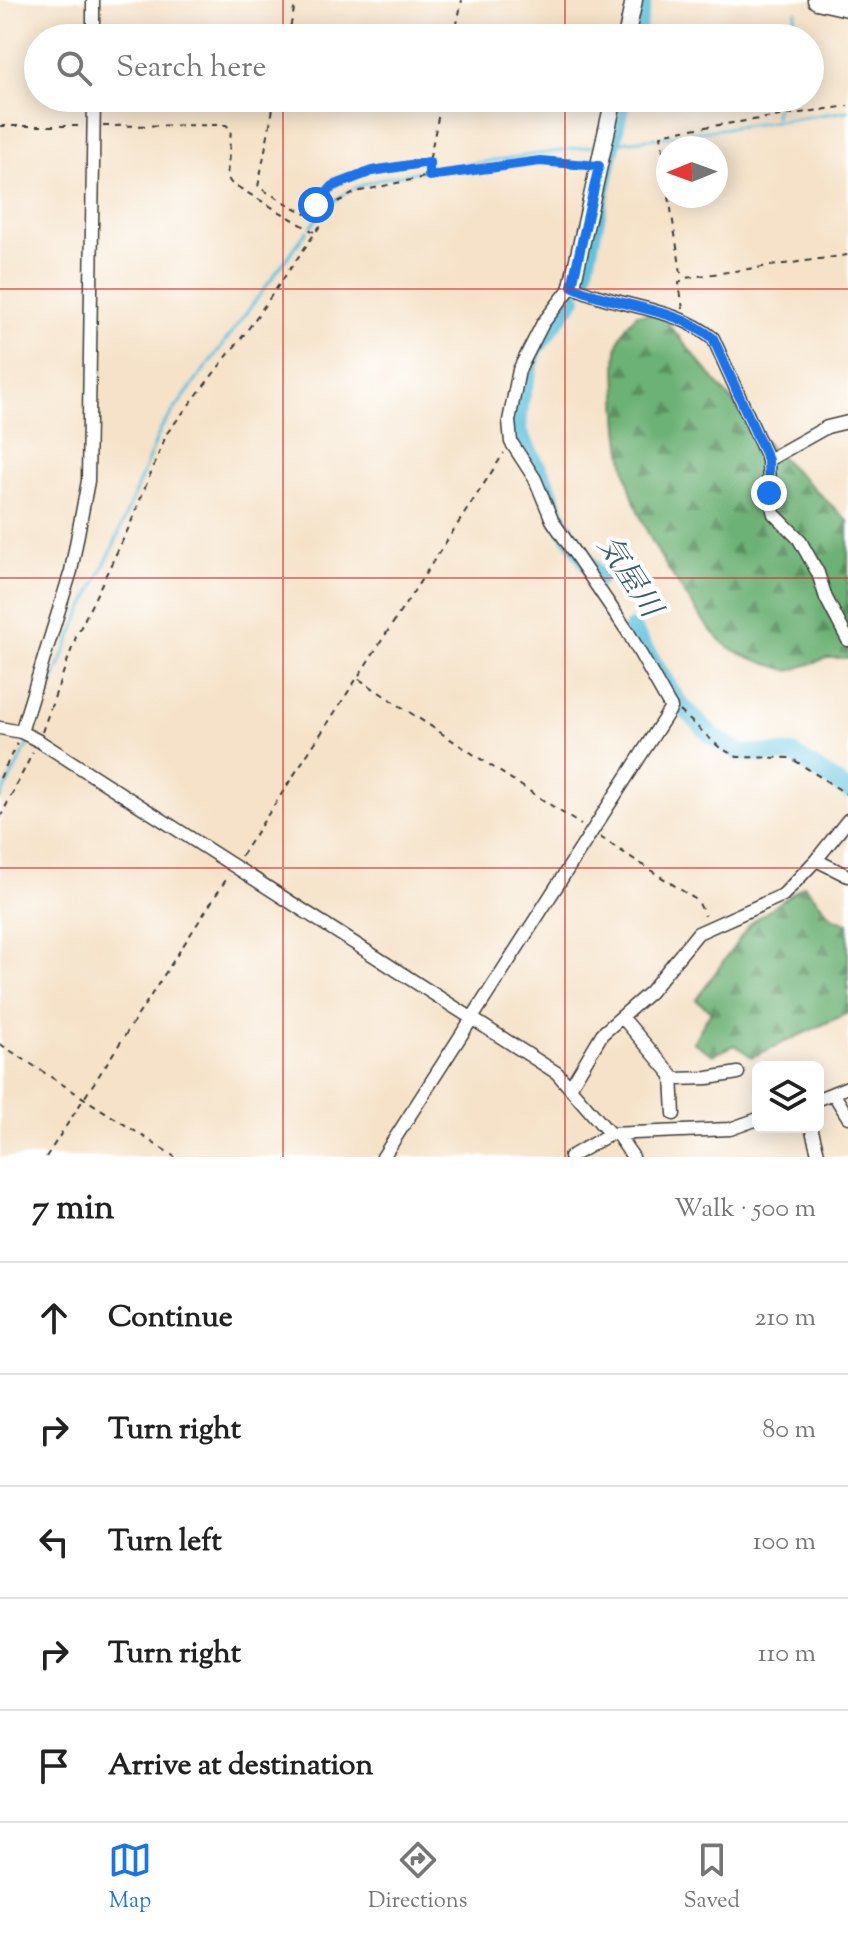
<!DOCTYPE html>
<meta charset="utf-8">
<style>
body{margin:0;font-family:"Sorts Mill Goudy","Noto Serif JP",serif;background:#f6f6f6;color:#222}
.controls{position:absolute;right:24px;bottom:24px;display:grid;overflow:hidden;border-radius:12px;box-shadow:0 4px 20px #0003}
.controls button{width:72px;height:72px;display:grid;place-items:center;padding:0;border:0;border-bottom:2px solid #e0e0e0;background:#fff;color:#222;font:40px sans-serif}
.compass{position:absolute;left:656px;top:136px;width:72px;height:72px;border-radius:50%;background:#fff;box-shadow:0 4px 20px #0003;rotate:269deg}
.stop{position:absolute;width:24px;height:24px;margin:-18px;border:6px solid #1a73e8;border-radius:50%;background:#fff}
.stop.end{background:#1a73e8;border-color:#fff;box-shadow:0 2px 8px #0008}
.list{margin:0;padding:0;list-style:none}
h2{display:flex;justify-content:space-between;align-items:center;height:104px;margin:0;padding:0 32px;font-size:34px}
h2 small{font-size:26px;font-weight:400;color:#767676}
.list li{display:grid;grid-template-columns:52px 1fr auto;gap:24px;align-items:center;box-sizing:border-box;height:112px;padding:0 32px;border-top:2px solid #e0e0e0}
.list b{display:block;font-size:30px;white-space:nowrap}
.list em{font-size:26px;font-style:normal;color:#767676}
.icon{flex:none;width:44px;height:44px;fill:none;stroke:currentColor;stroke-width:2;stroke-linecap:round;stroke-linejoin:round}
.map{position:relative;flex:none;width:848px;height:1157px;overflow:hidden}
.search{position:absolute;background:#fff;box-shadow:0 4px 20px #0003;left:24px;right:24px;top:24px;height:88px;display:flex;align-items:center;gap:20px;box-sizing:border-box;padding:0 28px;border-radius:44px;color:#767676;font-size:30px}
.sheet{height:664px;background:#fff}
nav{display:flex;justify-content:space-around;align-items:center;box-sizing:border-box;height:112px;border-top:2px solid #e0e0e0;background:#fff;font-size:22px;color:#767676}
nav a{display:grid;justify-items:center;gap:4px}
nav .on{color:#1a73e8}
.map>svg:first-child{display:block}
.forest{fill:url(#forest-firs);stroke:#446648;stroke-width:2}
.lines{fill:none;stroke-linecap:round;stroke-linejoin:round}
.stream{stroke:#60c2de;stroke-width:3}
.river{stroke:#60c2de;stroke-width:18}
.street-casing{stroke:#3d3a36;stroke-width:15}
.secondary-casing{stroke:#3d3a36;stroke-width:19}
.primary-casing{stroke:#3d3a36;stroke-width:21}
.path{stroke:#3d3a36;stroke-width:2;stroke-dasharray:6 6;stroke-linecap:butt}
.street{stroke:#fff;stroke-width:12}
.secondary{stroke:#fff;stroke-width:16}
.primary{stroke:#fff;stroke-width:18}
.route{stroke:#1a73e8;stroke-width:10}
.grid{fill:none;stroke:#d62828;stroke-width:2;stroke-opacity:0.55}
.labels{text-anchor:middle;stroke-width:8;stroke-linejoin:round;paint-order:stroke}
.water-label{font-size:30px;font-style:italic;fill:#375e6a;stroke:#fff}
</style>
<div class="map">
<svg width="848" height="1157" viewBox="0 0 848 1157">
<defs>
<pattern id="forest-firs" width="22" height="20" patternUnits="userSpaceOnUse" patternTransform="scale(2)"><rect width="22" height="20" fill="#6cb175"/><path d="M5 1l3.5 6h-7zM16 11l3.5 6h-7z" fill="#588f5f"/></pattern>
</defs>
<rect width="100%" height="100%" fill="#fff"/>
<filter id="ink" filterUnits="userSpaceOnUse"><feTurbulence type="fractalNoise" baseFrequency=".0125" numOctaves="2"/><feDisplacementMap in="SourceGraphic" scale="16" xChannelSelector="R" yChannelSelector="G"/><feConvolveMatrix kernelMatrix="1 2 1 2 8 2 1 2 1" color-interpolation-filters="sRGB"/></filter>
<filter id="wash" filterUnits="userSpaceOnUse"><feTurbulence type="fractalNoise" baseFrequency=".006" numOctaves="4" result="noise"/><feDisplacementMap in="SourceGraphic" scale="32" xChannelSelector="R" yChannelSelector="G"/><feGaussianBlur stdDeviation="1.8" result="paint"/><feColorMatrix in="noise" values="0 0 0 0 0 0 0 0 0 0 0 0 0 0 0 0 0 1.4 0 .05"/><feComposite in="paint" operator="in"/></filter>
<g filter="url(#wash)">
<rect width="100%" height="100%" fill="#f5e2c8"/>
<!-- forest -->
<path class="forest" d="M637,314H660L771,448L848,521V658H827L790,671C773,665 741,657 727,646C710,633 697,611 684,593C637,526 619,476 617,393C616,360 611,339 637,314Z
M804,885L833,918L848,923V1013L752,1057L735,1045L713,1055L693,1042L711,1011L696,1000L750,924Z"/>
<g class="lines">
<!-- stream -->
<path class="stream" d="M791,38L796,11
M775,116L778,98
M663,137L848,111
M622,142L657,138
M434,169L594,146
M311,227C343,182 373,181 424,170
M35,726L78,620L114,545L161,428L307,231
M0,799L28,744"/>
<!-- river -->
<path class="river" d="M635,38L643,0
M582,282L622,98
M573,298L534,350L520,401L518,432L546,483L560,521L598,578
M632,629L678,702L712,736L740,753L793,754L848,790"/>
</g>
</g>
<g filter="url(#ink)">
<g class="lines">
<defs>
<path id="street" d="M93,0V38
M94,98L88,481L71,571L21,732L39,741L557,1073L610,1134
M768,460L827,427L848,422
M0,728L21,732
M816,860L848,876
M622,1017L675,1079L708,1078L738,1073
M672,1076L674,1114
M571,1086L602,1034L650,992L698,933L783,895L816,860L848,820
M833,1093L848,1117
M818,1099L848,1087
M811,1127L819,1157
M617,1134L633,1157
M383,1157L671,708L628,632L552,520L535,479L511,442L509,421L519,370L543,323L572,286C617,308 674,306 713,338L768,460L769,493L774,514L799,539L818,573L826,598L848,640
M570,1157L610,1134L730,1129L758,1119"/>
<path id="secondary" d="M626,38L634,0
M572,286L614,98"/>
<path id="primary" d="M817,0L848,7"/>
</defs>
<!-- street casing -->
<use href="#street" class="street-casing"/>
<!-- secondary casing -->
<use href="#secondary" class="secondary-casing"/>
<!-- primary casing -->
<use href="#primary" class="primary-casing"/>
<!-- path -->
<path class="path" d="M288,38L296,0
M454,38L462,0
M275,98L258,187L306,214L333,186L372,171L429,162L442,98
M0,126H81
M103,126L226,125L231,129L227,177L231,183L314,232
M429,163V176
M668,187L661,136L664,133L848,106
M669,196L682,279
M683,309L679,283L685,278L848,255
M359,679L581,825
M680,711L719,747L737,757L791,758L848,795
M42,732L76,637L130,525L167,433L246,332L336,203L356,192L429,176L540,161L586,165
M0,778L17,743
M0,818L33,752
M600,837L698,901L705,916
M241,856L504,453
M0,1044L175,1157
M46,1157L229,875"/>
<!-- street -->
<use href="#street" class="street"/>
<!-- secondary -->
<use href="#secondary" class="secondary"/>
<!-- primary -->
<use href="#primary" class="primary"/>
</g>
</g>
<g class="lines" filter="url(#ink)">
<!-- route -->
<path class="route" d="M316,205L333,186L372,171L429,162V176L540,161L599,166L572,286C617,308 674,306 713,338L768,460L769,493"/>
</g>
<!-- grid -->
<path class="grid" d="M283,0V38M565,0V38M283,98V1157M565,98V1157M0,289H848M0,578H848M0,868H848"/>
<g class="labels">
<!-- water labels -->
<g class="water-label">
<text transform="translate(630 576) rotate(57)" y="10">気屋川</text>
</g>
</g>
</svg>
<div class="controls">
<button><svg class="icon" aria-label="layers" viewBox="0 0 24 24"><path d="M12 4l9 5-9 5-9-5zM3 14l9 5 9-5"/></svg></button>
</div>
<svg class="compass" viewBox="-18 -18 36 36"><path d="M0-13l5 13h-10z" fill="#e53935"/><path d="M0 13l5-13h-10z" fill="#767676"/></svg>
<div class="stop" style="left:316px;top:205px"></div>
<div class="stop end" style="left:769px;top:493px"></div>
<div class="search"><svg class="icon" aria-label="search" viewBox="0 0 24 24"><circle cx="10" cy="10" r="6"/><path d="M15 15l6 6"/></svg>Search here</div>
</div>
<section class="sheet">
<h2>7 min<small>Walk · 500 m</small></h2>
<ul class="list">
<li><svg class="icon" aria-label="ahead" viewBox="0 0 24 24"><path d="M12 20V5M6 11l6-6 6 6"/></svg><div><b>Continue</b></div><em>210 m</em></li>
<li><svg class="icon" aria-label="right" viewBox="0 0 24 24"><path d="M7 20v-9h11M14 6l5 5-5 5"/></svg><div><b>Turn right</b></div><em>80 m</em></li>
<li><svg class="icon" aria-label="left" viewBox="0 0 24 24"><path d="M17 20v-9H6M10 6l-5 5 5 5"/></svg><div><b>Turn left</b></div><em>100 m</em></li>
<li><svg class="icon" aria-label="right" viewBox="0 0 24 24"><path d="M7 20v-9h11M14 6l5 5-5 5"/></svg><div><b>Turn right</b></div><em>110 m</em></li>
<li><svg class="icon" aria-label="arrive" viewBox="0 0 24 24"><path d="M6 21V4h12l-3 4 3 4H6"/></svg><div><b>Arrive at destination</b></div></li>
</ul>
</section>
<nav>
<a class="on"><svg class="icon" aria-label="map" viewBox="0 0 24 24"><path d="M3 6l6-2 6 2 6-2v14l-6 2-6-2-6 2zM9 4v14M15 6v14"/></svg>Map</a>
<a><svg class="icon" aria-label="directions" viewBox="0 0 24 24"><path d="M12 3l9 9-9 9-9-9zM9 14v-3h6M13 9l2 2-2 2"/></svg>Directions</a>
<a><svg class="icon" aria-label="saved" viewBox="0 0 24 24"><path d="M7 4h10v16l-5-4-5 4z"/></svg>Saved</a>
</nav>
